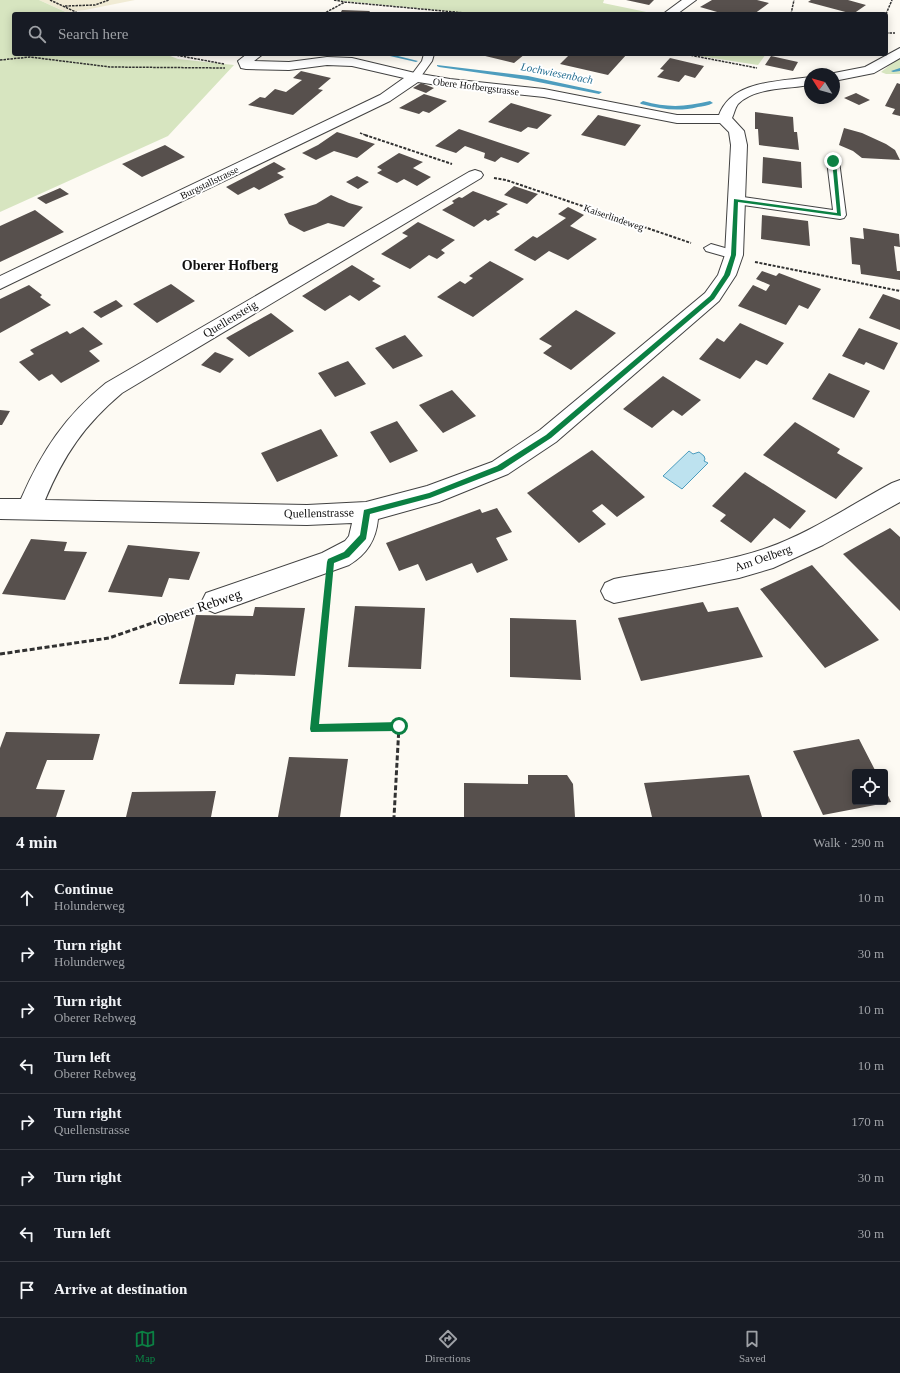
<!DOCTYPE html>
<meta charset="utf-8">
<style>
body{margin:0;font-family:Georgia,serif;background:#242831;color:#f1f3f6}
.controls{position:absolute;right:12px;bottom:12px;display:grid;overflow:hidden;border-radius:4px;box-shadow:0 2px 10px #0003}
.controls button{width:36px;height:36px;display:grid;place-items:center;padding:0;border:0;border-bottom:1px solid #363941;background:#171b24;color:#f1f3f6;font:20px sans-serif}
.compass{position:absolute;left:804px;top:68px;width:36px;height:36px;border-radius:50%;background:#171b24;box-shadow:0 2px 10px #0003;rotate:307deg}
.stop{position:absolute;width:12px;height:12px;margin:-9px;border:3px solid #0b8043;border-radius:50%;background:#fff}
.stop.end{background:#0b8043;border-color:#fff;box-shadow:0 1px 4px #0008}
.list{margin:0;padding:0;list-style:none}
h2{display:flex;justify-content:space-between;align-items:center;height:52px;margin:0;padding:0 16px;font-size:17px}
h2 small{font-size:13px;font-weight:400;color:#9ea1a6}
.list li{display:grid;grid-template-columns:26px 1fr auto;gap:12px;align-items:center;box-sizing:border-box;height:56px;padding:0 16px;border-top:1px solid #363941}
.list b{display:block;font-size:15px;white-space:nowrap}
.list p{margin:0;font-size:13px;white-space:nowrap;color:#9ea1a6}
.list em{font-size:13px;font-style:normal;color:#9ea1a6}
.icon{flex:none;width:22px;height:22px;fill:none;stroke:currentColor;stroke-width:2;stroke-linecap:round;stroke-linejoin:round}
.map{position:relative;flex:none;width:900px;height:817px;overflow:hidden}
.search{position:absolute;background:#171b24;box-shadow:0 2px 10px #0003;left:12px;right:12px;top:12px;height:44px;display:flex;align-items:center;gap:10px;box-sizing:border-box;padding:0 14px;border-radius:4px;color:#9ea1a6;font-size:15px}
.sheet{height:500px;background:#171b24}
nav{display:flex;justify-content:space-around;align-items:center;box-sizing:border-box;height:56px;border-top:1px solid #363941;background:#171b24;font-size:11px;color:#9ea1a6}
nav a{display:grid;justify-items:center;gap:2px}
nav .on{color:#0b8043}
.map>svg:first-child{display:block}
.farmland{fill:#f1ecd5}
.green{fill:#d7e5c0}
.water{fill:#bde2ef;stroke:#4d9dbe}
.lines{fill:none;stroke-linecap:round;stroke-linejoin:round}
.stream{fill:#4d9dbe;fill-rule:evenodd}
.building{fill:#57504d}
.service-casing{stroke:#424242;stroke-width:2}
.minor-casing{stroke:#424242;stroke-width:2}
.path-far2{stroke:#313131;stroke-width:1.5;stroke-dasharray:2.5 1;stroke-linecap:butt}
.path-far1{stroke:#313131;stroke-width:2;stroke-dasharray:3 1.5;stroke-linecap:butt}
.path{stroke:#313131;stroke-width:3;stroke-dasharray:5 2.5;stroke-linecap:butt}
.service{fill:#fff;fill-rule:evenodd}
.minor{fill:#fff;fill-rule:evenodd}
.route{fill:#0b8043}
.labels{text-anchor:middle;stroke-width:4;stroke-linejoin:round;paint-order:stroke}
.far-street-label{font-size:10px;fill:#0f0f0f;stroke:#fff}
.far-water-label{font-size:11px;font-style:italic;fill:#277093;stroke:#fff}
.street-label{font-size:12px;fill:#0f0f0f;stroke:#fff}
.quarter-label{font-size:14px;font-weight:bold;fill:#0f0f0f;stroke:#fff}
.near-street-label{font-size:14px;fill:#0f0f0f;stroke:#fff}
</style>
<div class="map">
<svg width="900" height="817" viewBox="0 0 900 817">
<rect width="100%" height="100%" fill="#fdfaf3"/>
<!-- farmland -->
<path class="farmland" d="M39,0H135L85,10L66,12Z"/>
<!-- green -->
<path class="green" d="M0,0H39L70,14H14V54H165L178,59L234,65L168,136L0,212Z
M334,0H604L603,3L656,14H476Z
M686,54H766L758,65Z
M900,57V74H886L881,72Z"/>
<!-- water -->
<path class="water" d="M689,451L693,454L699,452L704,456L705,459L704,461L708,463L682,489L663,476Z"/>
<g class="lines">
<!-- stream -->
<path class="stream" d="M381,54H390L418,61L416,62Z
M437,65L528,76L602,92L599,94L528,80L439,67L437,66Z
M900,68V71L893,72L891,71Z
M643,101C668,108 685,107 710,101L713,103C708,106 703,106 698,107C678,112 661,109 641,104L640,103Z"/>
</g>
<!-- building -->
<path class="building" d="M626,0H654L649,5Z
M712,0H757L769,3L754,14H724L700,7Z
M811,0H848L866,5L853,14L808,2Z
M342,10L370,11L368,14H340Z
M477,54H525L514,63Z
M570,54H627L608,75L560,64Z
M771,56L798,62L793,71L765,65Z
M670,58L704,66L695,78L685,75L679,82L657,77L664,70L660,69Z
M301,71L331,78L318,89L323,90L293,115L248,105L260,97L265,98L275,89L286,92L302,80L293,78Z
M421,83L434,88L426,93L413,88Z
M897,83L900,84V116L892,114L895,109L885,106Z
M856,93L870,100L859,105L844,98Z
M424,94L447,101L429,113L423,111L419,114L399,108Z
M511,103L552,115L537,129L528,127L521,132L488,122Z
M755,112L793,117L794,132H797L799,150L759,145L758,129H755Z
M598,115L641,125L625,146L581,135Z
M844,128L862,133L886,144L895,150L900,160L862,158L853,151L839,145Z
M459,129L530,153L518,163L501,157L495,162L484,158L485,153L465,146L456,153L435,146Z
M337,132L375,144L357,158L334,151L316,160L302,153L318,145Z
M165,145L185,157L142,177L122,164Z
M399,153L423,162L413,168L431,177L417,186L404,179L397,183L377,173L382,170L377,167Z
M763,157L801,162L802,188L762,183Z
M274,162L286,169L277,173L284,177L259,190L254,187L238,195L226,187Z
M357,176L369,182L358,189L346,182Z
M514,186L538,194L527,204L504,195Z
M60,188L69,194L46,204L37,198Z
M473,191L508,204L496,212L500,214L488,221L485,219L474,227L442,210L454,203L452,201L459,197L462,198Z
M331,195L349,203L363,207L344,227L328,223L304,232L289,224L284,214L316,204Z
M568,207L584,215L570,226L597,239L568,260L549,251L535,261L514,250L533,236L537,238L566,218L558,214Z
M35,210L64,232L0,262V226Z
M762,215L808,221L810,246L761,239Z
M418,222L455,240L441,250L445,253L437,259L429,255L410,269L381,254L408,236L402,233Z
M863,228L899,234L900,247L894,246L897,271H900V280L861,274L860,265L852,264L850,237L864,239Z
M490,261L524,279L473,317L437,297L460,281L465,284L473,278L469,276Z
M352,265L375,279L372,281L381,286L359,301L350,295L325,311L302,296Z
M762,271L776,276L779,273L821,289L808,309L799,305L786,325L738,306L753,285L766,291L770,285L756,279Z
M171,284L195,301L157,323L133,304Z
M29,285L42,295L40,297L51,305L0,333V299Z
M883,294L900,300V330L869,318Z
M116,300L123,306L101,318L93,312Z
M576,310L616,333L571,370L543,353L552,346L539,339Z
M271,313L294,331L249,357L226,338Z
M740,323L784,343L767,365L756,360L740,379L699,359L717,338L724,342Z
M83,327L103,344L89,351L100,361L61,383L52,374L39,381L19,362L34,354L30,350L67,331L70,334Z
M859,328L898,343L884,370L866,362L864,365L842,356Z
M405,335L423,356L393,369L375,348Z
M215,352L234,359L220,373L201,365Z
M348,361L366,384L335,397L318,373Z
M829,373L870,391L854,418L812,399Z
M663,376L701,400L682,416L673,410L652,428L623,409Z
M452,390L476,416L443,433L419,405Z
M0,410L10,411L2,425H0Z
M397,421L418,451L390,463L370,432Z
M795,422L840,449L837,453L863,468L836,499L763,455Z
M321,429L338,456L277,482L261,453Z
M592,450L645,497L617,517L602,504L592,511L606,524L579,543L527,493Z
M745,472L806,511L790,529L774,518L751,543L720,521L726,515L712,506Z
M497,508L512,532L496,538L508,560L477,573L472,563L426,581L418,564L399,571L386,543L480,509L482,513Z
M890,528L900,537V611L843,554Z
M31,539L67,542L64,551L87,552L65,600L2,594Z
M128,545L200,552L189,580L169,578L162,597L108,592Z
M812,565L879,640L825,668L760,589Z
M703,602L708,612L738,607L763,657L641,681L618,618Z
M355,606L425,608L421,669L348,667Z
M255,607L305,608L295,676L236,674L234,685L179,684L196,615L253,616Z
M510,618L576,620L581,680L510,677Z
M6,732L100,734L93,760H47L36,789L65,790L56,817H0V748Z
M859,739L876,772H855V802H885V789L891,802L823,815L793,751Z
M289,757L348,759L340,817H278Z
M528,775H567L573,784L575,817H464V783L528,784Z
M749,775L762,817H652L644,783Z
M216,791L211,817H126L132,792Z"/>
<g class="lines">
<defs>
<path id="service" d="M424,54H434L432,61L419,79H411L410,77L422,61Z
M833,158L839,161L846,215L844,218L840,219L736,204L730,200L736,196L833,210L827,161Z
M711,244L739,252L741,255L739,258L734,259L706,251L704,248Z"/>
<path id="minor" d="M682,0H696L677,14H663Z
M900,48V58L874,73L834,81V74H829L865,67Z
M247,54H263L254,61L289,62L327,57L352,58L415,73L450,79L544,89L677,115H719C732,80 778,82 810,77V85C788,89 755,87 738,104C735,108 734,114 732,118L744,131L747,145L743,255L736,275L719,301L556,442L508,474L439,502L378,519C376,540 367,554 349,565L215,613L206,609L202,601L206,593L322,553L345,541L349,536L352,523L307,525L0,519V499H21C42,451 65,416 106,383L469,172L475,170L481,172L483,175L481,178L122,393C84,425 64,455 45,500L307,505L366,502L427,486L492,462L540,430L705,293L718,275L725,255L731,145L729,132L720,123H677L544,97L450,87L418,82L390,101L0,289V276L380,95L404,78L352,66L327,65L289,70L246,69L241,68L238,61Z
M900,480V502L823,545L773,568L739,578L614,603L605,599L601,591L605,583L614,579C663,570 721,564 767,548C810,533 851,505 892,483Z"/>
</defs>
<!-- service casing -->
<use href="#service" class="service-casing"/>
<!-- minor casing -->
<use href="#minor" class="minor-casing"/>
<!-- path-far2 -->
<path class="path-far2" d="M50,0L80,14
M334,0L345,2
M65,6L95,5L109,0
M323,14L345,2L476,14
M791,14L794,0
M886,14L892,0
M886,33H895
M170,54L224,64
M684,54L757,68
M0,60L30,57L110,67L225,68
M360,133L368,136"/>
<!-- path-far1 -->
<path class="path-far1" d="M365,135L452,164
M494,178L506,180L691,243
M755,262L900,291"/>
<!-- path -->
<path class="path" d="M328,588L315,729L399,726L394,817
M0,654L109,638L190,610"/>
<!-- service -->
<use href="#service" class="service"/>
<!-- minor -->
<use href="#minor" class="minor"/>
</g>
<!-- route -->
<path class="route" d="M832,160L836,161L841,216L738,202L736,255L730,275L714,299L551,438L502,470L430,498L370,514L366,539L349,557L334,563L319,724L399,722L404,726L399,731L311,732L310,729L327,562L328,559L344,552L360,535L364,510L429,493L497,466L546,435L710,296L724,275L731,255L734,199L837,213Z"/>
<g class="labels">
<!-- far-street labels -->
<g class="far-street-label">
<text transform="translate(476 86) rotate(7)" y="4">Obere Hofbergstrasse</text>
<text transform="translate(209 182) rotate(-26)" y="4">Burgstallstrasse</text>
<text transform="translate(614 217) rotate(19)" y="4">Kaiserlindeweg</text>
</g>
<!-- far-water labels -->
<g class="far-water-label">
<text transform="translate(557 73) rotate(11)" y="4">Lochwiesenbach</text>
</g>
<!-- street labels -->
<g class="street-label">
<text transform="translate(230 319) rotate(-31)" y="4">Quellensteig</text>
<text transform="translate(319 513) rotate(-1)" y="4">Quellenstrasse</text>
<text transform="translate(763 558) rotate(-19)" y="4">Am Oelberg</text>
</g>
<!-- quarter labels -->
<g class="quarter-label">
<text x="230" y="270">Oberer Hofberg</text>
</g>
<!-- near-street labels -->
<g class="near-street-label">
<text transform="translate(199 607) rotate(-19)" y="5">Oberer Rebweg</text>
</g>
</g>
</svg>
<div class="controls">
<button><svg class="icon" aria-label="locate" viewBox="0 0 24 24"><circle cx="12" cy="12" r="6"/><path d="M12 2v4M12 18v4M2 12h4M18 12h4"/></svg></button>
</div>
<svg class="compass" viewBox="-18 -18 36 36"><path d="M0-13l5 13h-10z" fill="#e53935"/><path d="M0 13l5-13h-10z" fill="#9ea1a6"/></svg>
<div class="stop" style="left:399px;top:726px"></div>
<div class="stop end" style="left:833px;top:161px"></div>
<div class="search"><svg class="icon" aria-label="search" viewBox="0 0 24 24"><circle cx="10" cy="10" r="6"/><path d="M15 15l6 6"/></svg>Search here</div>
</div>
<section class="sheet">
<h2>4 min<small>Walk · 290 m</small></h2>
<ul class="list">
<li><svg class="icon" aria-label="ahead" viewBox="0 0 24 24"><path d="M12 20V5M6 11l6-6 6 6"/></svg><div><b>Continue</b><p>Holunderweg</p></div><em>10 m</em></li>
<li><svg class="icon" aria-label="right" viewBox="0 0 24 24"><path d="M7 20v-9h11M14 6l5 5-5 5"/></svg><div><b>Turn right</b><p>Holunderweg</p></div><em>30 m</em></li>
<li><svg class="icon" aria-label="right" viewBox="0 0 24 24"><path d="M7 20v-9h11M14 6l5 5-5 5"/></svg><div><b>Turn right</b><p>Oberer Rebweg</p></div><em>10 m</em></li>
<li><svg class="icon" aria-label="left" viewBox="0 0 24 24"><path d="M17 20v-9H6M10 6l-5 5 5 5"/></svg><div><b>Turn left</b><p>Oberer Rebweg</p></div><em>10 m</em></li>
<li><svg class="icon" aria-label="right" viewBox="0 0 24 24"><path d="M7 20v-9h11M14 6l5 5-5 5"/></svg><div><b>Turn right</b><p>Quellenstrasse</p></div><em>170 m</em></li>
<li><svg class="icon" aria-label="right" viewBox="0 0 24 24"><path d="M7 20v-9h11M14 6l5 5-5 5"/></svg><div><b>Turn right</b></div><em>30 m</em></li>
<li><svg class="icon" aria-label="left" viewBox="0 0 24 24"><path d="M17 20v-9H6M10 6l-5 5 5 5"/></svg><div><b>Turn left</b></div><em>30 m</em></li>
<li><svg class="icon" aria-label="arrive" viewBox="0 0 24 24"><path d="M6 21V4h12l-3 4 3 4H6"/></svg><div><b>Arrive at destination</b></div></li>
</ul>
</section>
<nav>
<a class="on"><svg class="icon" aria-label="map" viewBox="0 0 24 24"><path d="M3 6l6-2 6 2 6-2v14l-6 2-6-2-6 2zM9 4v14M15 6v14"/></svg>Map</a>
<a><svg class="icon" aria-label="directions" viewBox="0 0 24 24"><path d="M12 3l9 9-9 9-9-9zM9 14v-3h6M13 9l2 2-2 2"/></svg>Directions</a>
<a><svg class="icon" aria-label="saved" viewBox="0 0 24 24"><path d="M7 4h10v16l-5-4-5 4z"/></svg>Saved</a>
</nav>
